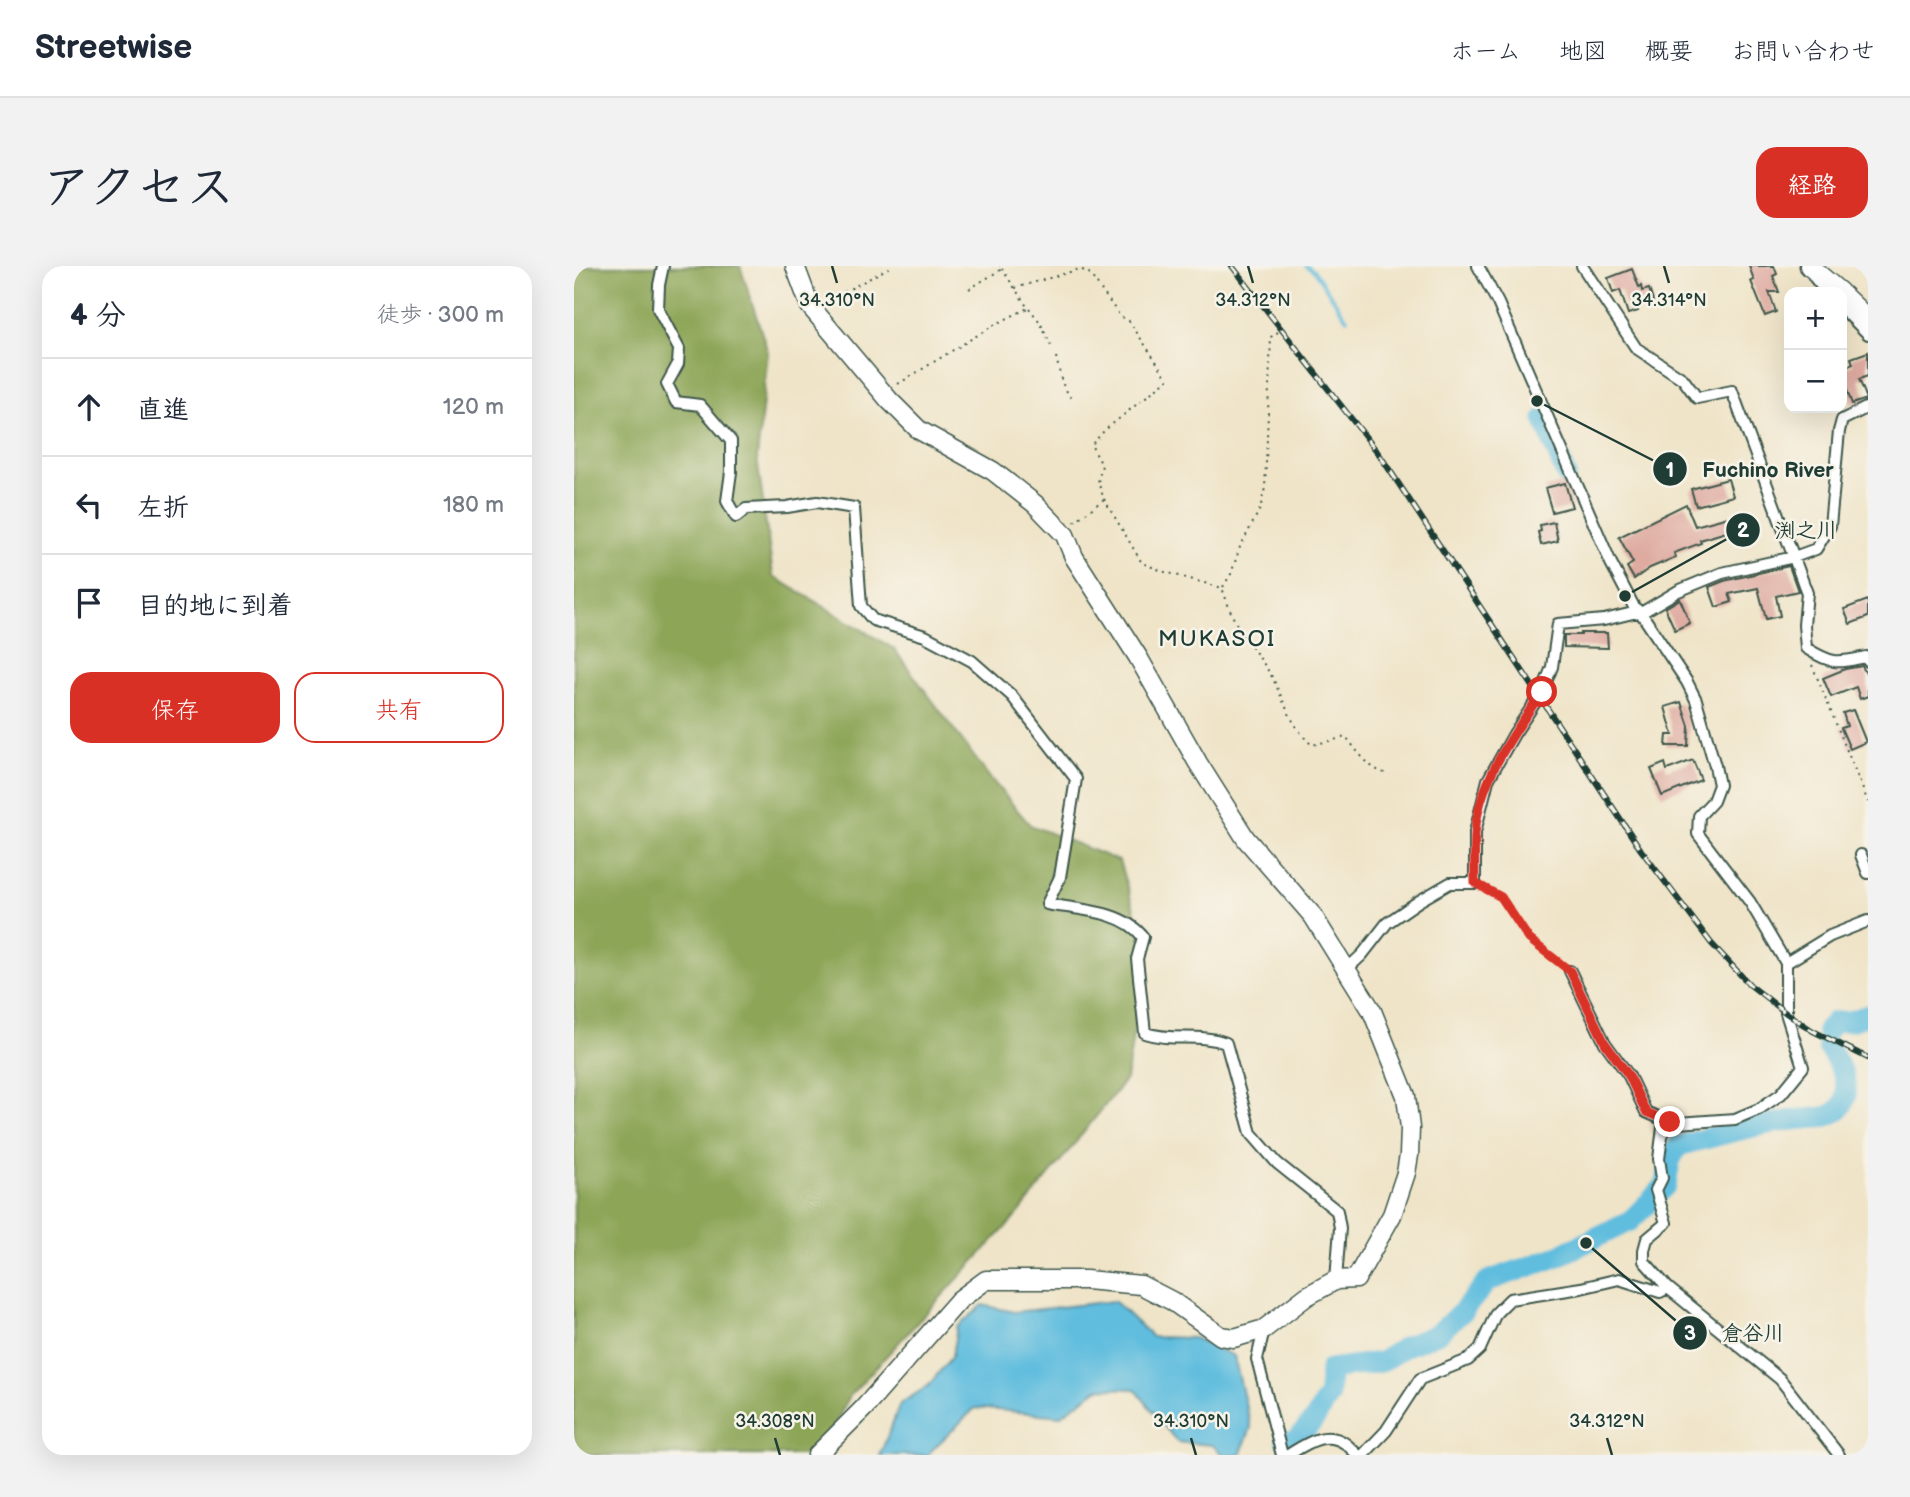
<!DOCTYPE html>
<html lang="ja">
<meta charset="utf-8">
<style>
body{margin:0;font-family:"Balsamiq Sans","Klee One",sans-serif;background:#f2f2f3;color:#1f2937}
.controls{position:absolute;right:21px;top:21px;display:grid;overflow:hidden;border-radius:14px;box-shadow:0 7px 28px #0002}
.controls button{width:63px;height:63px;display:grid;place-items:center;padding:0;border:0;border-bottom:2px solid #e0e1e3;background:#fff;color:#1f2937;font:35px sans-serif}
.stop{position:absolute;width:21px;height:21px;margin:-16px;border:5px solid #d93025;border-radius:50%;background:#fff}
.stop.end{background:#d93025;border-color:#fff;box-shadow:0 2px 7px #0008}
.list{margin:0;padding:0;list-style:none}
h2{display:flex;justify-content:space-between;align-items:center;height:91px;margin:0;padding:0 28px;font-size:30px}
h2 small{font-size:23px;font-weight:400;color:#747a83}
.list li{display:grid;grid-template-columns:46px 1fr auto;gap:21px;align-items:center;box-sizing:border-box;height:98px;padding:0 28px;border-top:2px solid #e0e1e3}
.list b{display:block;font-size:26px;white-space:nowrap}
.list em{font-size:23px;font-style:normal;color:#747a83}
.actions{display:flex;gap:14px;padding:21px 28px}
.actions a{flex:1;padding:16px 0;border:2px solid #d93025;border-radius:21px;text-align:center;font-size:24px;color:#d93025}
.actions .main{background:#d93025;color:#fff}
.icon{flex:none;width:38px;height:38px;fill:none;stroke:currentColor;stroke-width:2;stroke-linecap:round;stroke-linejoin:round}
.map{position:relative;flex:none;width:1294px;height:1189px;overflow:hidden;border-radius:21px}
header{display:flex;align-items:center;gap:42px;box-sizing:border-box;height:98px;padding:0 35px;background:#fff;border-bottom:2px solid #e0e1e3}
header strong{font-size:33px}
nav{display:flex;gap:38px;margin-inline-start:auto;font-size:24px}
.intro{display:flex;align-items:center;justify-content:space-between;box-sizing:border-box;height:168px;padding:0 42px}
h1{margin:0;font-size:49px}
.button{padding:18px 32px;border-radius:21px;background:#d93025;color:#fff;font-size:24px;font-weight:700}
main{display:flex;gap:42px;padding:0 42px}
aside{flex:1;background:#fff;border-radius:21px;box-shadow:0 7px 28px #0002}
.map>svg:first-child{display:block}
.forest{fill:#8ca557;stroke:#567146;stroke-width:2}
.water{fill:#60bdde;stroke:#407d89;stroke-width:2}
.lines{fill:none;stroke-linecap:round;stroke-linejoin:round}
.stream{stroke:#60bdde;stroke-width:3.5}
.river{stroke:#60bdde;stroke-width:21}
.building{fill:#dfaba1}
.minor-casing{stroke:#3e564a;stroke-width:14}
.primary-casing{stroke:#3e564a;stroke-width:21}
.trunk-casing{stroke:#3e564a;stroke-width:21}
.path{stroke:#3e564a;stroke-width:2;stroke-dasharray:2 5;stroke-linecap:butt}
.minor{stroke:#fff;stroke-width:10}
.primary{stroke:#fff;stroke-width:18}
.trunk{stroke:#fff;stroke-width:18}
.rail-casing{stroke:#1f3d34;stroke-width:6}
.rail{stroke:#f7f3e8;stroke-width:3.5;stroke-dasharray:10;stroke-linecap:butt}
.route{stroke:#d93025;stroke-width:9}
.ticks{fill:none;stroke:#1f3d34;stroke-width:2.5}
.labels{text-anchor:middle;stroke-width:5;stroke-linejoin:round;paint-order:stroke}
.quarter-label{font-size:23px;letter-spacing:2px;fill:#1f3d34;stroke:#f7f3e8}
.ticks-label{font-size:18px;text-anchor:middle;fill:#1f3d34;stroke:#f7f3e8;stroke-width:5;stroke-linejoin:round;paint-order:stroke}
.leader{fill:none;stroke:#1f3d34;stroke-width:2.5}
.callout-dot{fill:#1f3d34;stroke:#f7f3e8;stroke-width:2.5}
.mark-label{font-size:21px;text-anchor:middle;font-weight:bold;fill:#fff}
.callout-label{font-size:21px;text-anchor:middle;font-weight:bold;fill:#1f3d34;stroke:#f7f3e8;stroke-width:5;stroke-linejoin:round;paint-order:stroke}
</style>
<header>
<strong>Streetwise</strong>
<nav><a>ホーム</a><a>地図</a><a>概要</a><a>お問い合わせ</a></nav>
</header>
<div class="intro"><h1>アクセス</h1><a class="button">経路</a></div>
<main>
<aside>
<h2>4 分<small>徒歩 · 300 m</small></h2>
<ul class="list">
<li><svg class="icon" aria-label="ahead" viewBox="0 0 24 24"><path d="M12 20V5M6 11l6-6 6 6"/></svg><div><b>直進</b></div><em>120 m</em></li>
<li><svg class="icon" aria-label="left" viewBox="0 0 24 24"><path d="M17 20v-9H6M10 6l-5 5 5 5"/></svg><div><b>左折</b></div><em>180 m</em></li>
<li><svg class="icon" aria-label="arrive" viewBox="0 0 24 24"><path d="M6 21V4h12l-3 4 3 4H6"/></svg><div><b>目的地に到着</b></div></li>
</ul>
<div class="actions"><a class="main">保存</a><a>共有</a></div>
</aside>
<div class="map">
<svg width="1294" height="1189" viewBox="0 0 1294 1189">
<rect width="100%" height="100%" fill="#f7f3e8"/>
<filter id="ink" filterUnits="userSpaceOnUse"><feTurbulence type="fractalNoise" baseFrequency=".0143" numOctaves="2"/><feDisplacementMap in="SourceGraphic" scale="14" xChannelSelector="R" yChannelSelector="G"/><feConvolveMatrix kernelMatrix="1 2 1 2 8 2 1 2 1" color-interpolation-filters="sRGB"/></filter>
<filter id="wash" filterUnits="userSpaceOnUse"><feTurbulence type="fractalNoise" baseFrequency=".00686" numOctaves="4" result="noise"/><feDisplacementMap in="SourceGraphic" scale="28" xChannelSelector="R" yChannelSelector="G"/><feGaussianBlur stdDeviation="1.57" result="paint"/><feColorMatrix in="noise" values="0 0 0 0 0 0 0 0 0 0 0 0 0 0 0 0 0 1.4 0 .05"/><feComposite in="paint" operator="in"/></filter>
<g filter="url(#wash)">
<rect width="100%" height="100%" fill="#efe4c8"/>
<!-- forest -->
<path class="forest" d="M0,0H166L194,86L183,192L199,310L320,383L416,512L456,559L545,595L573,685L552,813L444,948L277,1128L254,1170L250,1189H0Z"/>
<!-- water -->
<path class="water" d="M540,1035L578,1071L620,1072L660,1090L677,1162L666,1189H650L638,1179L603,1176L561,1123L525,1122L486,1150L401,1142L353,1189H306L326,1138L354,1120L378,1090L383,1061L409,1039L440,1046Z"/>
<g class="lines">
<!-- stream -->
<path class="stream" d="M732,0L740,5L773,53"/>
<!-- river -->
<path class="river" d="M970,153L992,209
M1253,765L1260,756L1276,755L1294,749
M712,1176L723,1174L742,1151L755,1128L756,1103L807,1096L832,1080L863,1068L887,1047L914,1015L982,991L1056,955L1092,919L1096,895L1104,880C1145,869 1185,858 1227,853C1241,852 1257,853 1267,841C1281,822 1264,798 1254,781"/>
</g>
<g id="blocks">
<!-- building -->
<path class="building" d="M1175,0H1200L1203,8L1199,10L1205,26H1195L1202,46L1191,50L1177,15L1180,14Z
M1058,3L1065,21L1067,20L1068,25L1075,23L1079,35L1063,40L1064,45L1054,48L1046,24L1039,27L1034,12Z
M1294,86V110L1285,113L1293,133L1278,138L1268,111V103L1279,98L1277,92Z
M1154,213L1159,230L1122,240L1117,223Z
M991,217L998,241L978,246L971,222Z
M1112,238L1121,260L1158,250L1162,263L1126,274L1127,277L1100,287L1102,291L1076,302L1060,313L1053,301L1059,297L1045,271Z
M980,256L984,275L967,279L964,266L967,265L966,259Z
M1215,300L1224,325L1202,330L1206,350L1192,353L1184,322L1155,328L1158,336L1142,341L1135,321L1150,315Z
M1106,333L1116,357L1101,364L1091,342Z
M1294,334V351L1276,358L1270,343Z
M1007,367H1033L1034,382L990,381V369H1007Z
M1288,400L1294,411V430L1286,433L1282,421L1257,431L1249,412L1271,403Z
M1107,436L1115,460L1114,480H1092L1093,469H1099L1091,441Z
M1279,444L1292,476L1276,483L1267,462L1273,460L1269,447Z
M1119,494L1127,514L1088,530L1077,503L1091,497L1093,504Z"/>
</g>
</g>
<g filter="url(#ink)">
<use href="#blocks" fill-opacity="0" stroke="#3e564a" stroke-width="2"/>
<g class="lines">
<defs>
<path id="minor" d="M89,0L85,19L84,43L105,83L104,98L93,118L102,136L126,139L157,175V206L153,235L162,251L172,243L213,241L243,236L280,242L287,340L299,354L351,370L398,395L438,430L502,513L486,611L473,638C505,644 548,644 569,671L563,693L571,767C598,776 626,767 652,777L677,867L703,897L763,945L766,962L762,1014
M904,0L924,37L1037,297L1060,341L1067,347L1113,416L1122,434L1141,500L1145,519L1139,535L1125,550L1124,568L1176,636L1212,697V747L1229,801L1207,828L1185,843L1161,853L1104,857L1090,854L1072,846L1055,810L1031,777L996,705
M1008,0L1062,82L1109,113L1123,132L1158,125L1233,327L1230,359L1232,382C1259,399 1263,397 1292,391L1294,395
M1240,11L1252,26
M1268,42L1294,68
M1287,589L1294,607
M1212,697L1256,670L1294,655
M773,703L788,689L813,657L845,635L876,617H901V566L914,514L940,468L968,426L978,401L984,358L1030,354L1059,347H1067L1104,325L1148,307L1220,291L1242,283L1256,260L1265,165L1268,154L1294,141
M1090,854L1085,893L1088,912L1082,924L1092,957L1073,973L1070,984V995L1094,1022L1206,1113L1265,1189
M690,1063L683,1093L708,1189
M714,1189C732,1178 752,1163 772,1178C776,1181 780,1186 784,1189
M789,1189L812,1165L846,1113L894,1094L906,1083L922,1047L936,1033L1007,1022L1045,1013L1086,1026L1094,1022"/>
<path id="primary" d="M1235,0L1266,26
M1268,28L1294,53"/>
<path id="trunk" d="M221,0L236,40L315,134L345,164L419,205L461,238L491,269L500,291L564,391L624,497L672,573L739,650L798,745L832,830L836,862L835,889L832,907L818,949L782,1013L762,1014L733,1030L690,1063L660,1072L647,1070L598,1035L567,1019L512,1014H412L385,1034L290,1142L243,1189"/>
</defs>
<!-- minor casing -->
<use href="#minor" class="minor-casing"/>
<!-- primary casing -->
<use href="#primary" class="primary-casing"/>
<!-- trunk casing -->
<use href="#trunk" class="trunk-casing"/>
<!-- path -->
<path class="path" d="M441,22L506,3L515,7L546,50L555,55L594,113L531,164L517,179L528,199L524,216L530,233L500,256
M395,23L428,3L426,0
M252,36L318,0
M455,42L466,56L478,82
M482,91L488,117L499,136
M324,118L420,59L454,42L428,3
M530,233L568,297L591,306L648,322C652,332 655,343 660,353C669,373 688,392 699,413C711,437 717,460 738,479L772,471C783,484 794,503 811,507
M649,321L657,308L666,281L686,243L691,222L697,71L704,66
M1238,399L1294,536
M912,623L927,631L955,673L988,699"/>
<!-- minor -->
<use href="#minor" class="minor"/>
<!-- primary -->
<use href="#primary" class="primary"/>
<!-- trunk -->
<use href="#trunk" class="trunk"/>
<defs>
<path id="rail" d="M658,0L805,188L1067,584L1137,677L1176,719L1212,747L1239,765L1294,792"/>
</defs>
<!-- rail casing -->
<use href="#rail" class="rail-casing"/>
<!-- rail -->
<use href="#rail" class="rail"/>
</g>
</g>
<g class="lines" filter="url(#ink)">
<!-- route -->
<path class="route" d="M968,426C939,469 905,514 901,568C900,584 901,601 901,617L927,631L955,673L996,705L1031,777L1055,810L1072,846L1096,856"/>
</g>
<!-- ticks -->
<path class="ticks" d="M258,0L263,17M674,0L679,17M1090,0L1095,17M201,1172L206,1189M617,1172L622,1189M1033,1172L1038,1189"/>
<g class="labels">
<!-- quarter labels -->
<g class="quarter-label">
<text x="643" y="380">MUKASOI</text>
</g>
</g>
<g class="ticks-label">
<text x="263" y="40">34.310°N</text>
<text x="679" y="40">34.312°N</text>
<text x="1095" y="40">34.314°N</text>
<text x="201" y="1161">34.308°N</text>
<text x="617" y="1161">34.310°N</text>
<text x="1033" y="1161">34.312°N</text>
</g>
<!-- callouts -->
<path class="leader" d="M963 135L1096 203M1051 330L1169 264M1012 977L1116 1067"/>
<g class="callout-dot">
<circle cx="963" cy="135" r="7"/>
<circle cx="1051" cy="330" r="7"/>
<circle cx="1012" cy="977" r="7"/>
<circle cx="1096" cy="203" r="18"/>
<circle cx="1169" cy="264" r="18"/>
<circle cx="1116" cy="1067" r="18"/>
</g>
<g class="mark-label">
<text x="1096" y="211">1</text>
<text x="1169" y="271">2</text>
<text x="1116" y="1074">3</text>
</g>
<g class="callout-label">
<text x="1194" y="211">Fuchino River</text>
<text x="1232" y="271">渕之川</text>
<text x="1179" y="1074">倉谷川</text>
</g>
</svg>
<div class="controls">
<button>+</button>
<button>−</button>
</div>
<div class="stop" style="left:968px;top:426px"></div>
<div class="stop end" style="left:1096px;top:856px"></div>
</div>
</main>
